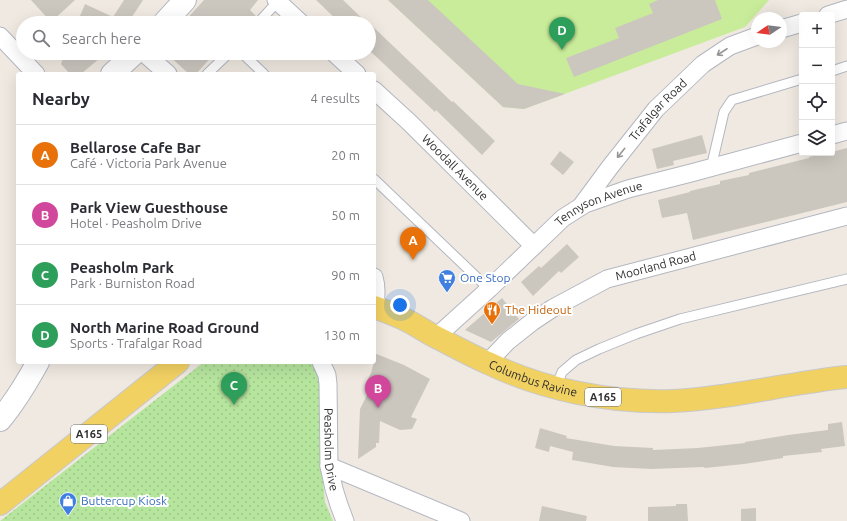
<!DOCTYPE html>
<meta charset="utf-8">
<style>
body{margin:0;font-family:Ubuntu,sans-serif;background:#f2f2f3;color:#2b2b33}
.controls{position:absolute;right:12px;top:12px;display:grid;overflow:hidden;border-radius:4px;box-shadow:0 4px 16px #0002}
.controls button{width:36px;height:36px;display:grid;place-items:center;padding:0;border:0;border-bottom:1px solid #e1e1e2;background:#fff;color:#2b2b33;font:20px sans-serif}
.compass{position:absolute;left:751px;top:12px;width:36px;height:36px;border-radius:50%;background:#fff;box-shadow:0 4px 16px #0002;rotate:257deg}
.you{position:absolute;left:400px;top:305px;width:14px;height:14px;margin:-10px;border:3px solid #fff;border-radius:50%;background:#1a73e8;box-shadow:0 0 0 6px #1a73e833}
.badge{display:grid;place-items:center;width:26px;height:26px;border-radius:50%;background:#4264fb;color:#fff;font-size:13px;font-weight:700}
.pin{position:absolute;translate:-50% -33px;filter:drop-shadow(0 1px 2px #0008)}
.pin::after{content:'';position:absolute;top:21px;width:14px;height:12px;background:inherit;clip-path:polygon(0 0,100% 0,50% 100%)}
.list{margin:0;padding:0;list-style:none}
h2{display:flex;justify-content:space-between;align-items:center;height:52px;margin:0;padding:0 16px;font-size:17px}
h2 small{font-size:13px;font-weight:400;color:#7c7c81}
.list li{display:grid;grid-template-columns:26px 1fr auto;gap:12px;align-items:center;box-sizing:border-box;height:60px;padding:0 16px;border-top:1px solid #e1e1e2}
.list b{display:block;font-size:15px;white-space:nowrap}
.list p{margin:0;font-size:13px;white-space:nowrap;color:#7c7c81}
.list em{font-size:13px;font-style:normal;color:#7c7c81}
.icon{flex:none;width:22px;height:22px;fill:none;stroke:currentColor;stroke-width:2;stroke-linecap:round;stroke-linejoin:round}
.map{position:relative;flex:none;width:847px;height:521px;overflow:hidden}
.search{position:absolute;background:#fff;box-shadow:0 4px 16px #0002;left:16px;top:16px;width:360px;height:44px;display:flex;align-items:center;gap:10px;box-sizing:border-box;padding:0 14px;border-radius:22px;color:#7c7c81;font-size:15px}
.panel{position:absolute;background:#fff;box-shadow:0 4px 16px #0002;left:16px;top:72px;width:360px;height:292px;border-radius:4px}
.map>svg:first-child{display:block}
.grass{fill:url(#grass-dots)}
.pitch{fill:#c9ec9a}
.building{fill:#cbc7bf}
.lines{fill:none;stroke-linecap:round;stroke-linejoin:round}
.service-casing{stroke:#b4b7c1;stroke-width:11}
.minor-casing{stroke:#b4b7c1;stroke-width:19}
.secondary-casing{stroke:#b4b7c1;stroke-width:24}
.primary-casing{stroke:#c9c9c9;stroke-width:24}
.service{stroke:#fff;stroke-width:9}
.minor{stroke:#fff;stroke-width:17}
.secondary{stroke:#fff;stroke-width:22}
.primary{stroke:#f2d163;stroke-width:22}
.oneway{stroke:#969696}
.labels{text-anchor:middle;stroke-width:4;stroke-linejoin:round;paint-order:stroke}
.shield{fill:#fff;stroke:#6d6d6d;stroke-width:1}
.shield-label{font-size:11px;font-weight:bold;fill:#2e2e2e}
.street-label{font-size:12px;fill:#2e2e2e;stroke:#fff}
.shop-label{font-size:12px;fill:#366cbe;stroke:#fff;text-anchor:start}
.food-label{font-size:12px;fill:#c56008;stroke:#fff;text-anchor:start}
</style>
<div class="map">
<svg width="847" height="521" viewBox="0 0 847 521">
<defs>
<pattern id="grass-dots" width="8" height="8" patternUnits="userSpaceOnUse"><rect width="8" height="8" fill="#b6e59e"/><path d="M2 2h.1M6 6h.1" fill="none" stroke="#9dc588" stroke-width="1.8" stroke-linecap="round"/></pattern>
</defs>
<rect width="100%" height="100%" fill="#efe9e1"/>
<!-- grass -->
<path class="grass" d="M204,362H314L319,368V442L325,502L333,521H0Z"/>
<!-- pitch -->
<path class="pitch" d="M388,0H769L745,27L524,109L503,107Z"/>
<!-- building -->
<path class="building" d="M31,0H75L51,22Z
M124,0H143L128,23H77L85,4L113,17Z
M204,0H258L250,10L256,16L251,23H183Z
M316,0H343L367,23H340Z
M388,0H428L518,84L565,94L524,109L503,107Z
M658,0H715L722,19L574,77L566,58L619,38L615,28L653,13L649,4Z
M369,23L452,102L453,101L495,141L482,155L436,110L435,112L369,50Z
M65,53H106L81,74H70L61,64Z
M166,53H215L196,74H189Z
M702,135L707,153L673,161L674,165L657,169L652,149Z
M847,148V202L693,240L687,213L662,218L658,200L690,192V191L720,184V181L749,175V173L809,158V157L826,153H832V152Z
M560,151L574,162L563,175L550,164Z
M567,244L579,257L561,273L559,271L533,296L521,282L539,266L541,268Z
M502,298L519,319L491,342L465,330Z
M374,353L404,365L430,379L411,417L417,419L412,429L400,430L380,421L379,443H376V447L358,459L360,409L373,383L367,381L371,373L374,362Z
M842,422L845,446L821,449L822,452L783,456V458L744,464L705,468L704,467L651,469L613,467L572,460L573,452L550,446L549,452L535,448L540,428L567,436L566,438L614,446L653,448V450L698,448L745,443V442L788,435L828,430V424Z
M676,504H687L688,521H648V507L676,506Z
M542,506L587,516L586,521H539Z
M756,508V521H741V509Z"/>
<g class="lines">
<defs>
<path id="service" d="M258,23L279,0
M242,53L264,74
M832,71L847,66
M207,74L229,53
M711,168L724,112L732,100L802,79
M374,179L489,289
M556,387L562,372L576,360L599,349L636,334L680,319L847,279"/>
<g id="minor">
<path d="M276,0L301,23"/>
<path d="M828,15L847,9"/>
<path d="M781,29L802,23"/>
<path d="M0,36L36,74"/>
<path d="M144,53L168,74"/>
<path d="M334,53L357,74"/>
<path id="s1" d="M374,90L409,122L534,246"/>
<path d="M832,135L847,131"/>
<path id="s2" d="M582,205L610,167L656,109L703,64L730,46L757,36"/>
<path d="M374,277C377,287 376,297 375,307L374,308"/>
<path id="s3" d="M436,337L489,289L563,218L585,204L628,189L691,173L802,143"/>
<path id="s4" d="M321,362L327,375L328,384L329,466L334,489L339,505L345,521"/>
<path id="s5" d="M487,363L508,341L532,322L553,308L607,279L847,216"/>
<path d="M329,466L461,521"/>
</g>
<path id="secondary" d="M164,23L185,0
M112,74L135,53
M0,420C15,402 27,382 38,362"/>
<g id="primary">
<path id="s6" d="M374,307C383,310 393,314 402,318C413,323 423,330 434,336C452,345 470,355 488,363C544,390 610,403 673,401C716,399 759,390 802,383C817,381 832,378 847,377"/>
<path d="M0,504L178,362"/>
</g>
</defs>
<!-- service casing -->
<use href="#service" class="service-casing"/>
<!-- minor casing -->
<use href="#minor" class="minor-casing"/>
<!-- secondary casing -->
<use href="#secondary" class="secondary-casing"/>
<!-- primary casing -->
<use href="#primary" class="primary-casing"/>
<!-- service -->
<use href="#service" class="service"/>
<!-- minor -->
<use href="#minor" class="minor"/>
<!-- secondary -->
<use href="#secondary" class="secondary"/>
<!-- primary -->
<use href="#primary" class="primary"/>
</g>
<!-- one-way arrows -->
<defs><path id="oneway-shaft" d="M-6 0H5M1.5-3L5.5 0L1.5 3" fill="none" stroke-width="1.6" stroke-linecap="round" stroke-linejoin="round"/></defs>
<g class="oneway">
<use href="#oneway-shaft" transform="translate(722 52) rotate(147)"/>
<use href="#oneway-shaft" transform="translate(621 153) rotate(129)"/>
</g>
<!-- icons -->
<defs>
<symbol id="supermarket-pin" viewBox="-11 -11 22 30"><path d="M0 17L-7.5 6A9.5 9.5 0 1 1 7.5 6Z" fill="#3f7fe0" stroke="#fff"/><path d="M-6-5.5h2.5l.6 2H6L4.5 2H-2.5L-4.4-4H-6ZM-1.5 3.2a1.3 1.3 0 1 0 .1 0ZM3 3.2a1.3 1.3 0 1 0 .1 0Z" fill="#fff"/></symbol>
<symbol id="restaurant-pin" viewBox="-11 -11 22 30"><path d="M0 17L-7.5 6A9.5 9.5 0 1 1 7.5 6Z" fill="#e8710a" stroke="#fff"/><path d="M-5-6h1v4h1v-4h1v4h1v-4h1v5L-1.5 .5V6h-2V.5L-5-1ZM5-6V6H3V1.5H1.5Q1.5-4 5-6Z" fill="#fff"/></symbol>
<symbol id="shop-pin" viewBox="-11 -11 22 30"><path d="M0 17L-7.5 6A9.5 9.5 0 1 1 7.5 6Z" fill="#3f7fe0" stroke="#fff"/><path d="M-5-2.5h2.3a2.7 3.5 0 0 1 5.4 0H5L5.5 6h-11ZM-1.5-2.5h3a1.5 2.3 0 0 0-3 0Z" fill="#fff"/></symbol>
</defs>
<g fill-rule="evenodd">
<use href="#supermarket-pin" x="437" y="268" width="20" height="27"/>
<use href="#restaurant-pin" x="482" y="300" width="20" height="27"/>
<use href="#shop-pin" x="58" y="491" width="20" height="27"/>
</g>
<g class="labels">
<!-- shield labels -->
<g class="shield">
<rect x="585" y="388" width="36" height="18" rx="3"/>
<rect x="71" y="425" width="36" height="18" rx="3"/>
</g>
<g class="shield-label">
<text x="603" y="401">A165</text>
<text x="89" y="438">A165</text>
</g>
<!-- street labels -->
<g class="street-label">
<text dy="4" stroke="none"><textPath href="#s2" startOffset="122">Trafalgar Road</textPath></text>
<text dy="4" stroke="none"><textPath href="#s1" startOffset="112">Woodall Avenue</textPath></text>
<text dy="4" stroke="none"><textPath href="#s3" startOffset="213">Tennyson Avenue</textPath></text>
<text dy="4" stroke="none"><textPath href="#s5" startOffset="198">Moorland Road</textPath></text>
<text dy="4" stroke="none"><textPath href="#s6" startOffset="175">Columbus Ravine</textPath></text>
<text dy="4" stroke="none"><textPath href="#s4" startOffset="89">Peasholm Drive</textPath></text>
</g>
<!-- shop labels -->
<g class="shop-label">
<text x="460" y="282">One Stop</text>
<text x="81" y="505">Buttercup Kiosk</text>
</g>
<!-- food labels -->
<g class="food-label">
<text x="505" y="314">The Hideout</text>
</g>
</g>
</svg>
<div class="controls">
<button>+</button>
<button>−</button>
<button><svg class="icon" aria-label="locate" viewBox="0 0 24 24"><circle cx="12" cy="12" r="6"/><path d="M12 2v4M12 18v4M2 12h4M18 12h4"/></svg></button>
<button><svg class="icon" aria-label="layers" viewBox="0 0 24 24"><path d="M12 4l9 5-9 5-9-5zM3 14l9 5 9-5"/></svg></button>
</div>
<svg class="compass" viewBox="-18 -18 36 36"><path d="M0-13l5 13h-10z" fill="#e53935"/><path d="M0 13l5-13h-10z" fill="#7c7c81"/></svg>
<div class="you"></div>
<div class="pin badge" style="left:413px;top:260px;background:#e8710a">A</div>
<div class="pin badge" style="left:378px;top:408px;background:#d1479c">B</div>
<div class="pin badge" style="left:234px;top:405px;background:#2e9e5b">C</div>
<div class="pin badge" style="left:562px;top:50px;background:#2e9e5b">D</div>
<div class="search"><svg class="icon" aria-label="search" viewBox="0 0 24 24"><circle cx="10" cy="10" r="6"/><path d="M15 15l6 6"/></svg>Search here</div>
<section class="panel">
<h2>Nearby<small>4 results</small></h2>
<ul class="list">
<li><span class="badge" style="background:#e8710a">A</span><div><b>Bellarose Cafe Bar</b><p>Café · Victoria Park Avenue</p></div><em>20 m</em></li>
<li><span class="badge" style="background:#d1479c">B</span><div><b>Park View Guesthouse</b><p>Hotel · Peasholm Drive</p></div><em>50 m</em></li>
<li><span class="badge" style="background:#2e9e5b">C</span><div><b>Peasholm Park</b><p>Park · Burniston Road</p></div><em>90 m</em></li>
<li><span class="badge" style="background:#2e9e5b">D</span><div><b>North Marine Road Ground</b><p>Sports · Trafalgar Road</p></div><em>130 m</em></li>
</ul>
</section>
</div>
